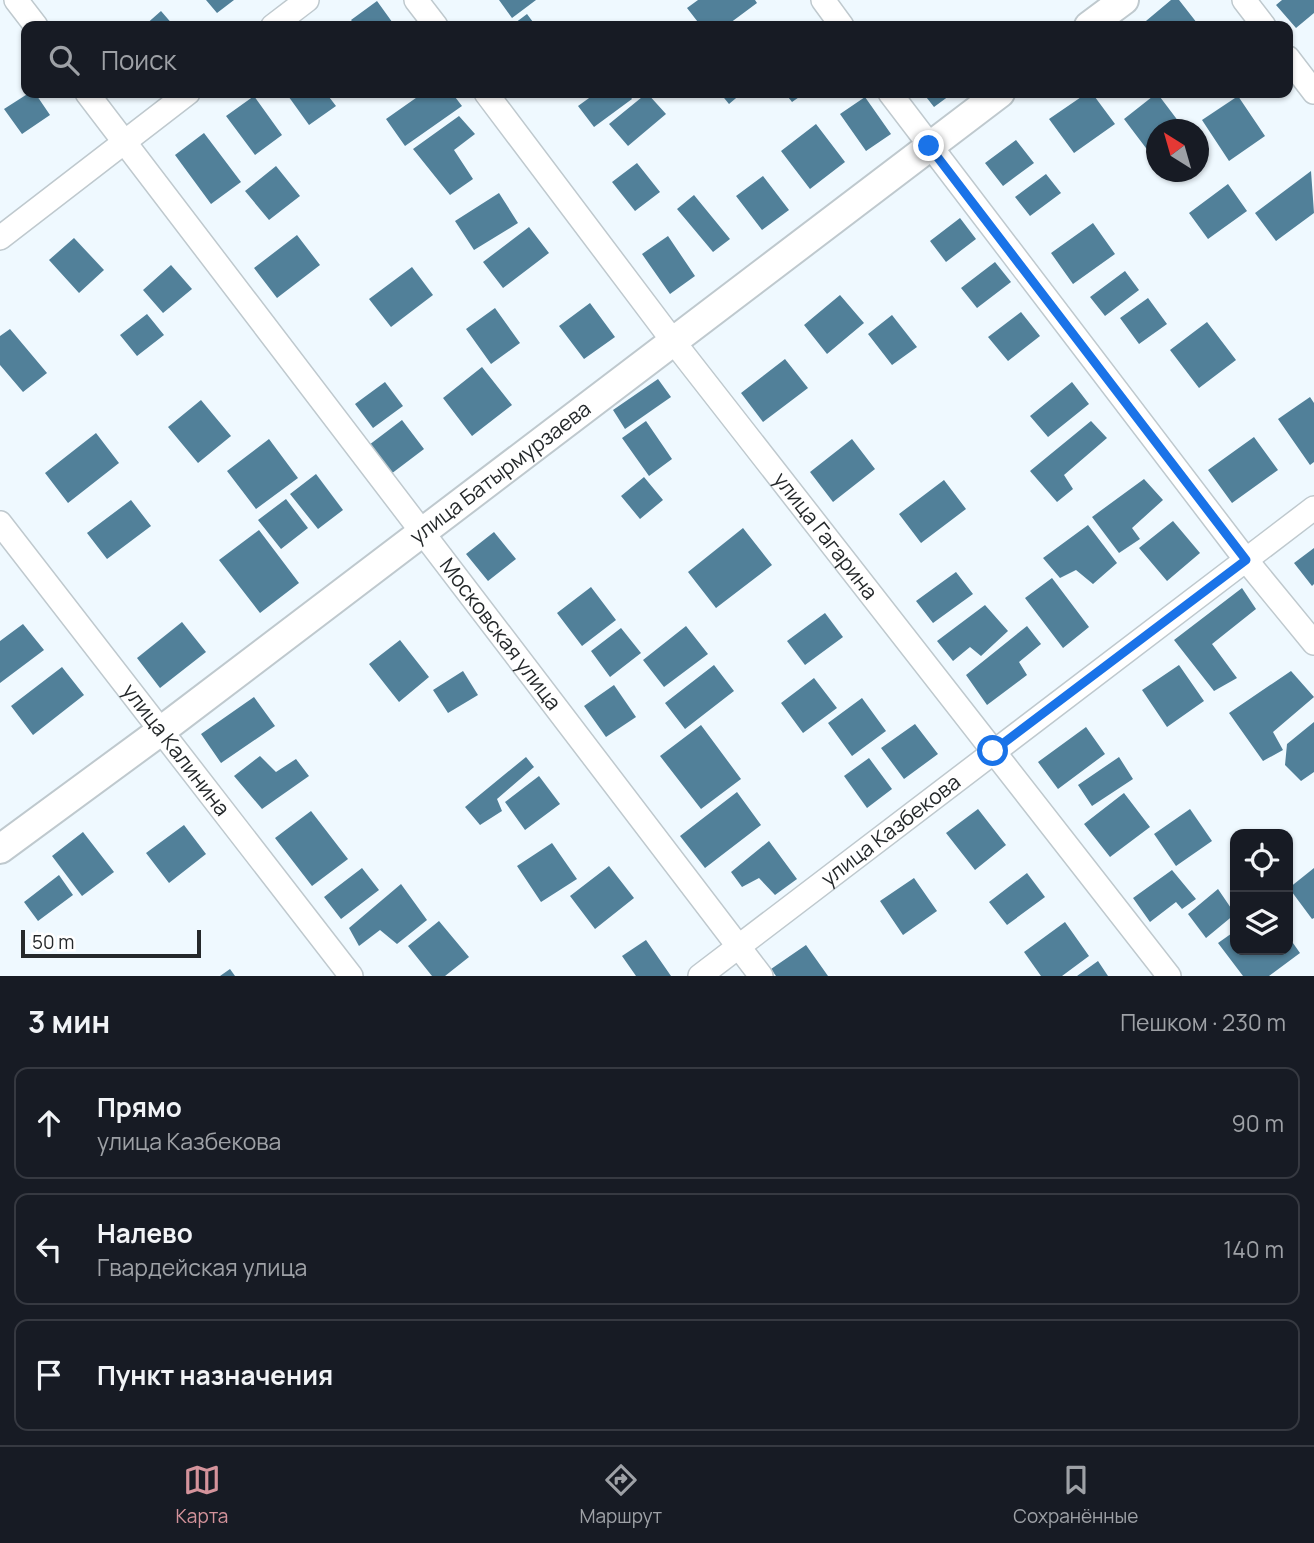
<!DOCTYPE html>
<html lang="ru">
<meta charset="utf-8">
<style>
body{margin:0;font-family:Manrope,sans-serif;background:#20242c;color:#f1f3f6}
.controls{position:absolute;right:21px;bottom:21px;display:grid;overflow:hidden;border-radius:14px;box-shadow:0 2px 5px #0004}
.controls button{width:63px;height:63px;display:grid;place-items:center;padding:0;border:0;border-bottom:2px solid #363941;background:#171b24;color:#f1f3f6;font:35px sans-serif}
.compass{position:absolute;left:1146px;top:119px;width:63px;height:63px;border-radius:50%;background:#171b24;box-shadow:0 2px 5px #0004;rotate:323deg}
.scale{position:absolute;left:21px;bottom:18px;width:180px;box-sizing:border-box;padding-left:7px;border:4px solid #25292b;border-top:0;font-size:19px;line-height:24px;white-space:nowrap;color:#25292b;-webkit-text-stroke:5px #fff;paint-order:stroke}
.stop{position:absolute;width:21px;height:21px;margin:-16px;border:5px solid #1a73e8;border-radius:50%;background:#fff}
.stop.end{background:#1a73e8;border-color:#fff;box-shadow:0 2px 7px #0008}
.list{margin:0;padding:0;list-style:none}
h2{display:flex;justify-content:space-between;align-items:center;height:91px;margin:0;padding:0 28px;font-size:30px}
h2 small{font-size:23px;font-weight:400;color:#9ea1a6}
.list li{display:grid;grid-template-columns:46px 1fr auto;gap:21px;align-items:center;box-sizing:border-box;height:112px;margin:0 14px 14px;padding:0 14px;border:2px solid #363941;border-radius:14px}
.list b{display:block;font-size:26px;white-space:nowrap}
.list p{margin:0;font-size:23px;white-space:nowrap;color:#9ea1a6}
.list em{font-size:23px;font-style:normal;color:#9ea1a6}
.icon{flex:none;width:38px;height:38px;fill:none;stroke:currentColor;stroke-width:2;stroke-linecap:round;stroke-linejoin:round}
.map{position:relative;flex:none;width:1314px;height:976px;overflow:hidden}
.search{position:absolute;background:#171b24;box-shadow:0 2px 5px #0004;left:21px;right:21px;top:21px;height:77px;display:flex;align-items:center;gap:18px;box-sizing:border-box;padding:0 24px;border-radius:14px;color:#9ea1a6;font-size:26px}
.sheet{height:469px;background:#171b24}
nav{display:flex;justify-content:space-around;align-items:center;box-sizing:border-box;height:98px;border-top:2px solid #363941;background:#171b24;font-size:19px;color:#9ea1a6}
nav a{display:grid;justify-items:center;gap:4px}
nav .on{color:#d4939b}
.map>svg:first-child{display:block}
.building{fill:#518099}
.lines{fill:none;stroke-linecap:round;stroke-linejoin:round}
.minor-casing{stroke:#bfc9ce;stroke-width:26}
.tertiary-casing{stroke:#bfc9ce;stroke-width:32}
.minor{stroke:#fff;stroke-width:23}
.tertiary{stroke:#fff;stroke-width:28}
.route{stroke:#1a73e8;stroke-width:9}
.labels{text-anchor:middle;stroke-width:7;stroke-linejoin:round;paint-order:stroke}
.street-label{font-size:21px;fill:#25292b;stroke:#fff}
</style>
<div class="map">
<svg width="1314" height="976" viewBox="0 0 1314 976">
<rect width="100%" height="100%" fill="#eff9ff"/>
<!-- building -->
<path class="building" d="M206,0H234L217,13Z
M499,0H536L512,18Z
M698,0H755L757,3L726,26H701L687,8Z
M1171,0H1179L1197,23L1193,26H1140Z
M1282,0H1314V13L1296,28L1276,5Z
M377,1L395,26H356L351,20Z
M161,11L174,26H144Z
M527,14L536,26H511Z
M29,93H35L50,115L22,134L4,109Z
M286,93H326L336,106L309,125Z
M423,93H452L462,106L405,146L386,119Z
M596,93H628L632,99L594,127L578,106Z
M647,93L666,114L628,146L609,124Z
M720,93H742L729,104Z
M785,93H805L792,102Z
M923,93H953L934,107Z
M1087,93H1092L1115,124L1074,153L1049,119Z
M1157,93L1185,130H1156L1155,160L1124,119Z
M254,96L282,135L255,155L226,116Z
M1238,96L1265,136L1229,161L1202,120Z
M865,97L891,134L866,151L840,114Z
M459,116L475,134L454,150L473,179L450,195L413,149Z
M816,124L845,162L810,189L781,151Z
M204,133L241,182L211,204L175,155Z
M1016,140L1034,163L1003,186L985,163Z
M637,163L660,192L635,211L612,182Z
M276,166L300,196L269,220L245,191Z
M1311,171L1314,213L1276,241L1255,213Z
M1046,174L1061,193L1030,216L1015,197Z
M763,176L789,210L762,230L736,196Z
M1228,184L1247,211L1208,239L1189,213Z
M499,193L518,223L474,250L455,221Z
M694,195L730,239L713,252L677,209Z
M960,218L976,239L946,262L930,241Z
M1093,223L1115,254L1073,284L1051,253Z
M529,227L549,253L503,288L483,262Z
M297,235L320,265L277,298L254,268Z
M668,236L695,276L670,294L642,254Z
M74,238L104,270L79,293L49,260Z
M995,262L1011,282L977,308L961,288Z
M171,265L192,289L163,313L143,290Z
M412,267L433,295L391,327L369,299Z
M1125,271L1139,290L1105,316L1090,297Z
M840,295L864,323L827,354L804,325Z
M1148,298L1167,324L1139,344L1120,318Z
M590,303L615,337L584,359L559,326Z
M495,308L520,343L491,364L466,329Z
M1021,312L1040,336L1008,361L988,337Z
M147,314L164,335L137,356L120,335Z
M892,315L917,347L892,365L868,334Z
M1207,322L1236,360L1199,388L1170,350Z
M10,329L47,373L23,392L0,365V336Z
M785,359L808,388L763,422L741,393Z
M482,367L512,405L472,436L443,398Z
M658,379L671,397L625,429L613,410Z
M385,382L403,406L373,428L355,404Z
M1072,382L1089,404L1048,437L1030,416Z
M1310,397L1314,403V462L1310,465L1278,419Z
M201,400L231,436L198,463L168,427Z
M402,420L424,449L391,474L369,445Z
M646,421L672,459L649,476L622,438Z
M1091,421L1107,438L1064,475L1073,489L1057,502L1030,471Z
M96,433L119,463L68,503L45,473Z
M1254,437L1278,470L1232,503L1208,470Z
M269,439L298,478L256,509L227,471Z
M852,439L875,469L833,502L810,472Z
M316,474L343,510L318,529L290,494Z
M644,477L663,500L640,519L621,496Z
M1144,479L1163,500L1132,528L1140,539L1119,553L1092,517Z
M944,480L966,509L921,543L899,514Z
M286,499L308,528L281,549L258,520Z
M131,500L151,526L107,559L87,533Z
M1173,521L1200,553L1167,581L1139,548Z
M1088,525L1117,563L1093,584L1076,570L1060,578L1043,558Z
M743,528L772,565L716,608L688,572Z
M259,530L299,583L260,613L219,560Z
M494,532L516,559L488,581L466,554Z
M1314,548V584L1312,586L1294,563Z
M956,572L973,594L933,623L916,601Z
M1052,578L1089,627L1063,648L1025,598Z
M591,587L616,620L582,646L557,613Z
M1242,588L1256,609L1212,644L1237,678L1214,691L1174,640Z
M985,605L1008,631L981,656L970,647L953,661L937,641Z
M825,613L843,637L805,665L787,641Z
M182,622L206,652L160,688L137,658Z
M23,624L44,650L0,683V641Z
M686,626L708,654L664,687L643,660Z
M1027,626L1041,644L1019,662L1027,675L987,705L966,675Z
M621,628L641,653L610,677L591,651Z
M400,640L429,677L399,702L369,664Z
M714,665L734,691L685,729L665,703Z
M1179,665L1204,701L1167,727L1142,690Z
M62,667L84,695L33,735L11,706Z
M463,671L478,695L448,713L433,690Z
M1291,671L1314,697L1273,732L1283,750L1263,761L1229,713Z
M814,678L837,708L803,733L781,703Z
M614,685L636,717L606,737L584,706Z
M254,697L275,726L221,763L201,734Z
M862,698L886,731L852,756L828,723Z
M1314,722V772L1301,781L1285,765L1287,744Z
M915,724L938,754L904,779L881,748Z
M701,725L741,779L701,809L660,756Z
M1086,727L1105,754L1058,789L1038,762Z
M260,756L276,772L296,759L309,776L262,809L234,776Z
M526,757L534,767L497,799L502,811L480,825L465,807Z
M1119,757L1133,779L1092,806L1078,785Z
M869,758L892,789L867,808L844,776Z
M539,776L560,804L525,830L505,802Z
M737,792L761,825L705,868L680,836Z
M1124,793L1150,827L1110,857L1084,824Z
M978,809L1006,845L975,870L946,833Z
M1190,809L1212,841L1176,866L1154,834Z
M311,811L348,859L312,886L275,838Z
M184,825L206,854L169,883L146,853Z
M83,832L114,872L82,896L52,856Z
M769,841L797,879L775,895L759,878L742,887L731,872Z
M552,843L577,879L541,902L517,866Z
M609,866L634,898L595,929L570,896Z
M362,868L379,890L341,919L324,897Z
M1314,868V918L1312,919L1289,888Z
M1172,870L1196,899L1182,909L1176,902L1150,922L1133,898Z
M1027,873L1045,897L1007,925L989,902Z
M59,875L73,895L38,921L24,902Z
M914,878L937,911L903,935L880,901Z
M401,884L427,920L397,944L380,930L359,946L349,928Z
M1218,889L1235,914L1206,938L1188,914Z
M439,921L469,957L445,976H432L408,946Z
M1065,922L1089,956L1062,976H1041L1024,952Z
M1235,931V950H1288V936L1300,953L1269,976H1243L1218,943Z
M646,940L671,976H636L622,956Z
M806,945L828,976H776L771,969Z
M1098,961L1108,976H1077Z
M230,969L235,976H220Z"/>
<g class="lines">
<defs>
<g id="minor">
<path d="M16,0L36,26"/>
<path d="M416,0L436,26"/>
<path d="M823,0L842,26"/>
<path d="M1244,0L1264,26"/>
<path d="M273,26L307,0"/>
<path d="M1288,58L1314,92"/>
<path id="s1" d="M87,93L761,976"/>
<path id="s2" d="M486,93L673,341L1169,976"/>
<path d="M890,93L1246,560L1314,643"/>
<path d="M0,238L188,93"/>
<path id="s3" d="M0,523L351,976"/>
<path id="s4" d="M700,976L1314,508"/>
</g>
<g id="tertiary">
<path d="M1089,26L1124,0"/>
<path id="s5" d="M0,849L162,730L1000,93"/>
</g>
</defs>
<!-- minor casing -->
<use href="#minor" class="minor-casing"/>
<!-- tertiary casing -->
<use href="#tertiary" class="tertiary-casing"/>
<!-- minor -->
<use href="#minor" class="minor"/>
<!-- tertiary -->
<use href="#tertiary" class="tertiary"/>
</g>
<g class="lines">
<!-- route -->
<path class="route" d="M929,146L1246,560L993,751"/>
</g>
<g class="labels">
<!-- street labels -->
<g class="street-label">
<text dy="7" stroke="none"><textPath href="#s5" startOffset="626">улица Батырмурзаева</textPath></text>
<text dy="7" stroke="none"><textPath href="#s2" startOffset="558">улица Гагарина</textPath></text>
<text dy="7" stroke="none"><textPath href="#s1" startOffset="681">Московская улица</textPath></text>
<text dy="7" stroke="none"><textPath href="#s3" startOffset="287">улица Калинина</textPath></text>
<text dy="7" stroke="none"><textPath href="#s4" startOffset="240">улица Казбекова</textPath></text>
</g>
</g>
</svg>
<div class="controls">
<button><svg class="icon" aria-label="locate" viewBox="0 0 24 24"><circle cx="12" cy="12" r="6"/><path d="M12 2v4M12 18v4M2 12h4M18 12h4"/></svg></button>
<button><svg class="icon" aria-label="layers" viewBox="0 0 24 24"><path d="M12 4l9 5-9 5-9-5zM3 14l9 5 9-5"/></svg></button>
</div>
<svg class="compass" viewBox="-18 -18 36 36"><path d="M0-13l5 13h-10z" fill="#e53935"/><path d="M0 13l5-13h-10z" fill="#9ea1a6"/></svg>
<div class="scale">50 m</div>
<div class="stop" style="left:993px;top:751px"></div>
<div class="stop end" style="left:929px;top:146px"></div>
<div class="search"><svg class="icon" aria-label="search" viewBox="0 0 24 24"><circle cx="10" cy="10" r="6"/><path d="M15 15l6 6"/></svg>Поиск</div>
</div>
<section class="sheet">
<h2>3 мин<small>Пешком · 230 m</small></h2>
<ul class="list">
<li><svg class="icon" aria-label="ahead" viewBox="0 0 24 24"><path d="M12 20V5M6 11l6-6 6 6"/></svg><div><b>Прямо</b><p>улица Казбекова</p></div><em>90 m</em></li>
<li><svg class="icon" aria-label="left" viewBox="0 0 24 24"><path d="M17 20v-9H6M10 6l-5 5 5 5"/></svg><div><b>Налево</b><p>Гвардейская улица</p></div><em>140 m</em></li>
<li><svg class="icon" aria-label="arrive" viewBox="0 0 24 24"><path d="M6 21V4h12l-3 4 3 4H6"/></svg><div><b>Пункт назначения</b></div></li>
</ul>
</section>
<nav>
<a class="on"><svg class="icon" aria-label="map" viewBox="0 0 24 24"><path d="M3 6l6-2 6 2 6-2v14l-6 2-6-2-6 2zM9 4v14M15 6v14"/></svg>Карта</a>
<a><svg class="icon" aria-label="directions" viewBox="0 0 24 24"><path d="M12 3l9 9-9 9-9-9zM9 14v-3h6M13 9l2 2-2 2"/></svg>Маршрут</a>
<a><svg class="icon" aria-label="saved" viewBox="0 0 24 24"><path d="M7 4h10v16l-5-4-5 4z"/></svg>Сохранённые</a>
</nav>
